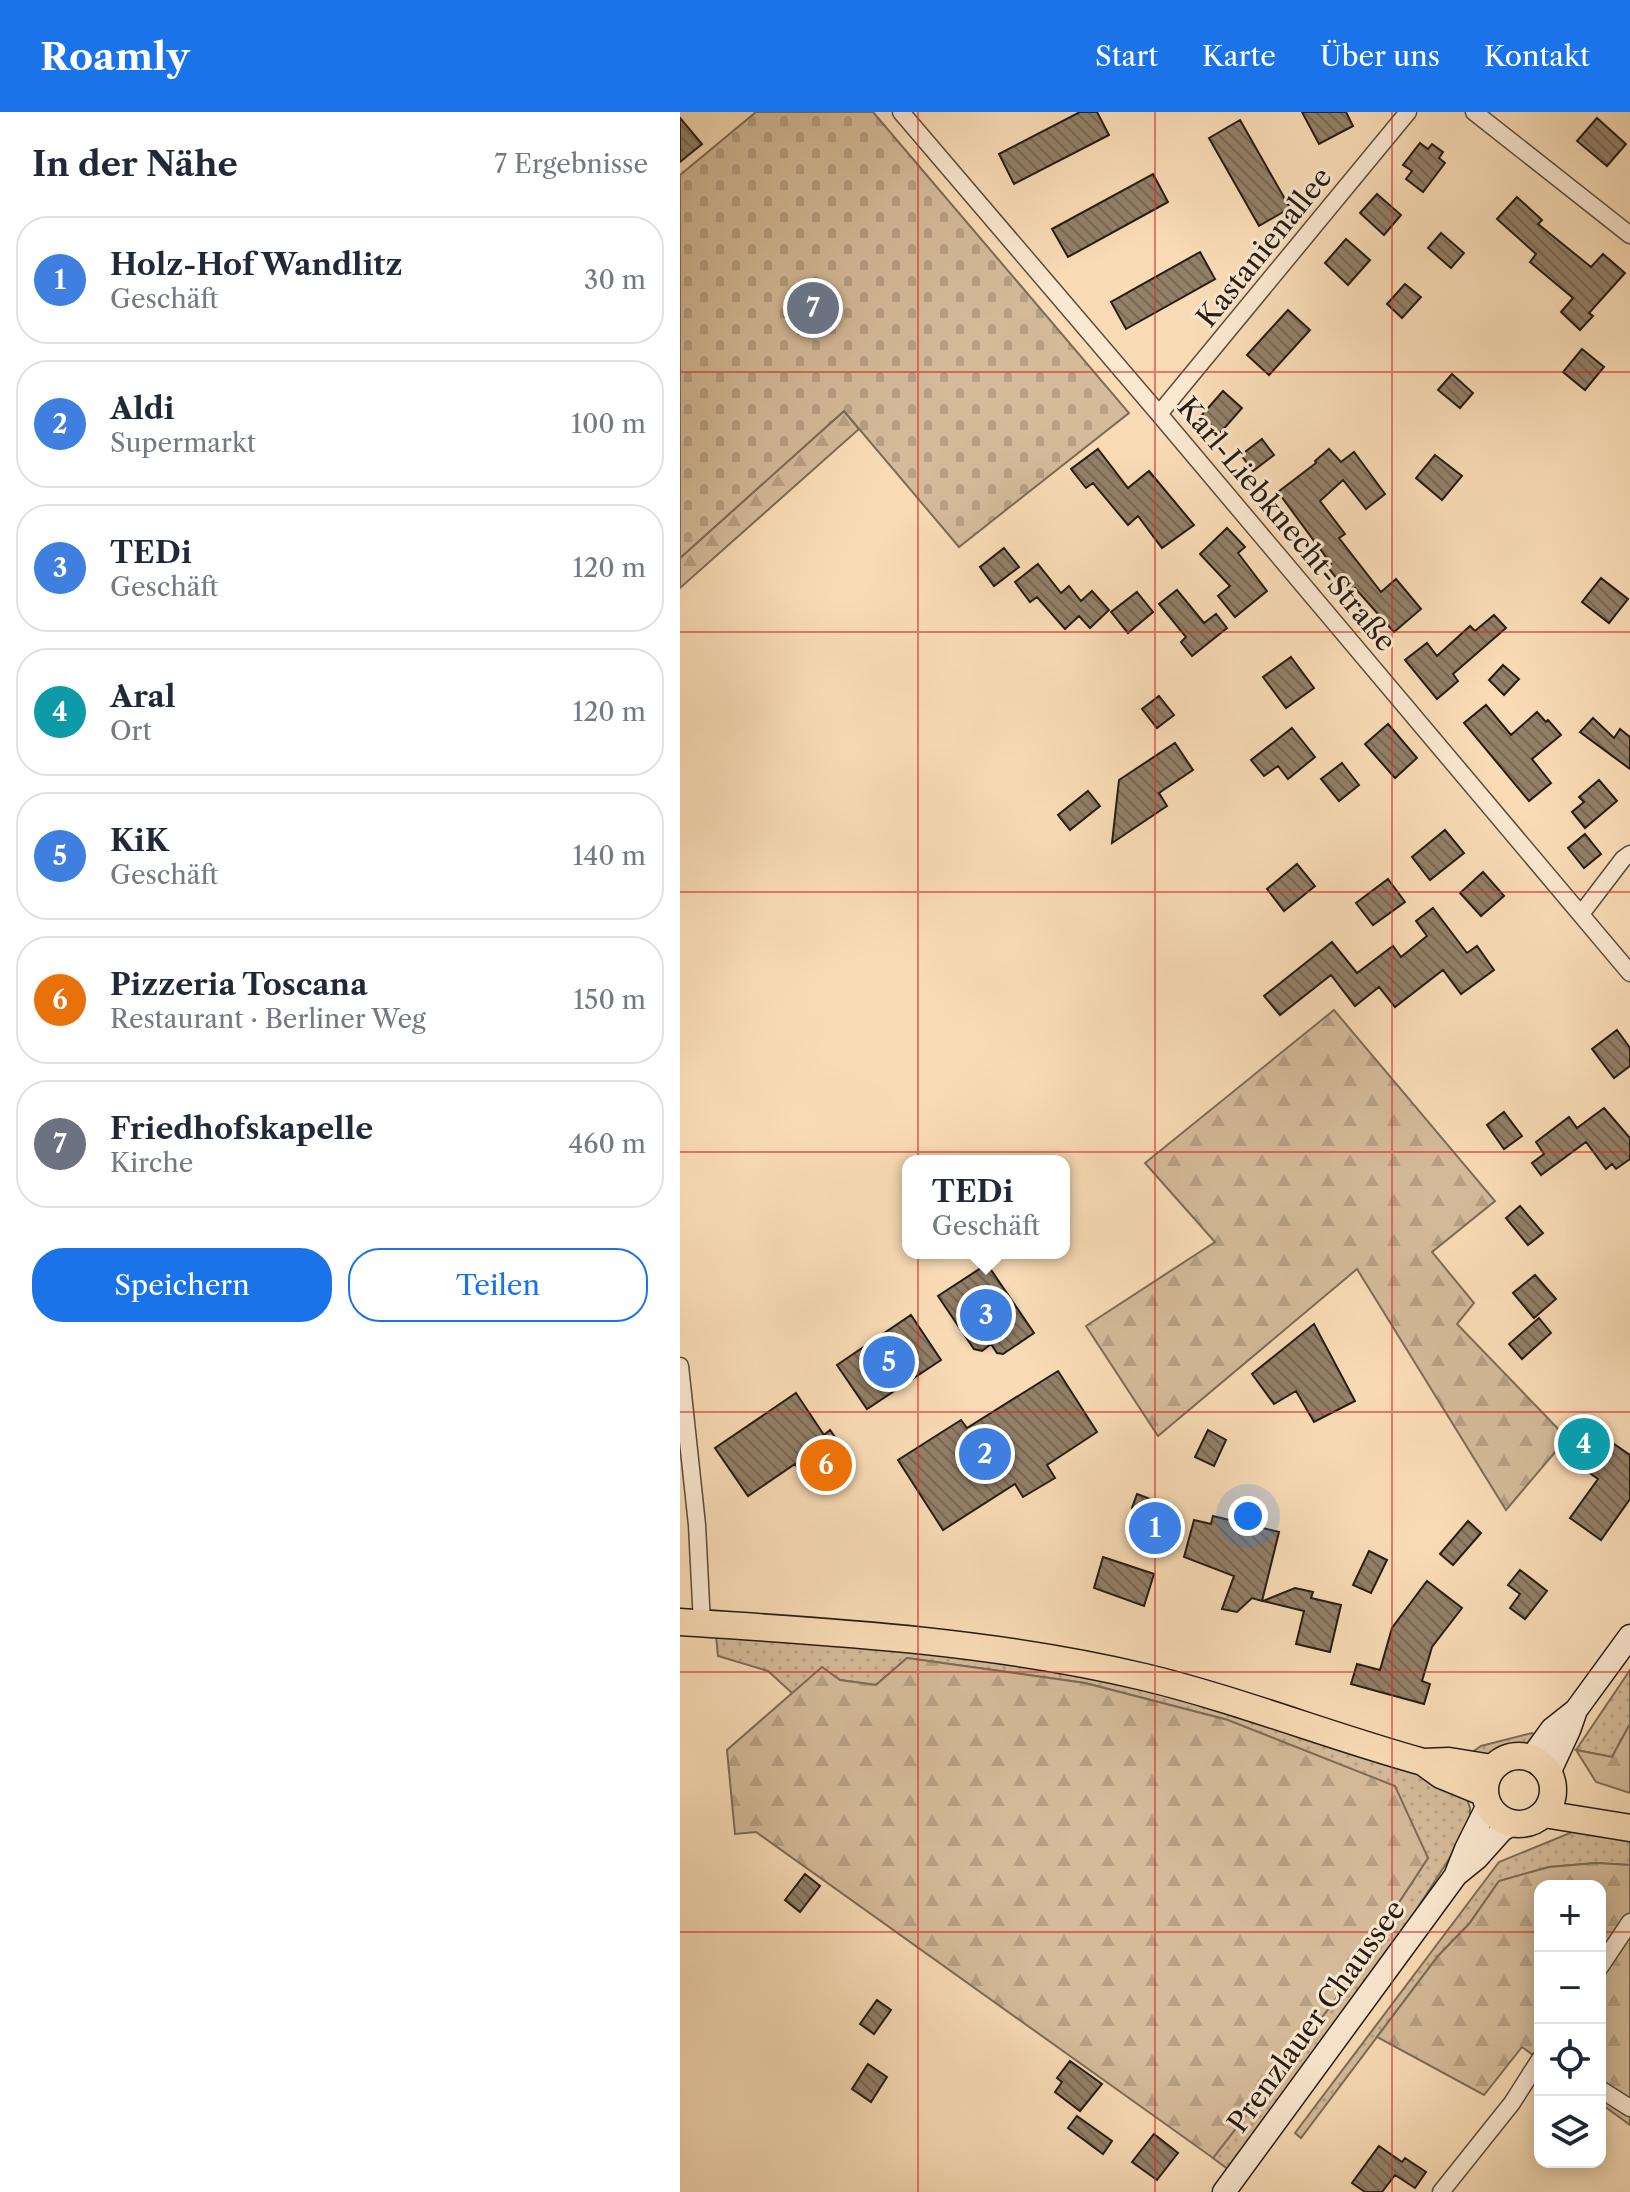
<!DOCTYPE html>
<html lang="de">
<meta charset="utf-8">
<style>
body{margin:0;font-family:"Libre Caslon Text",serif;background:#f2f2f3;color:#1f2937}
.controls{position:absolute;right:24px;bottom:24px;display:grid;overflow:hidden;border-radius:16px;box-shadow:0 4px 20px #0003}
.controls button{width:72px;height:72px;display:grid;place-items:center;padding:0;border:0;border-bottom:2px solid #e0e1e3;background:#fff;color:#1f2937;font:40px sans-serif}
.you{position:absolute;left:568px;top:1404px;width:28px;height:28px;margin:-20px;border:6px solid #fff;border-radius:50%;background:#1a73e8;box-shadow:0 0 0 12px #1a73e833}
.badge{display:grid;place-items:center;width:52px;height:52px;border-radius:50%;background:#1a73e8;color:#fff;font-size:26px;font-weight:700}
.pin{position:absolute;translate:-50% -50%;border:4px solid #fff;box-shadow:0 2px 8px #0006}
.popup{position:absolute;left:222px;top:1043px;width:168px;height:104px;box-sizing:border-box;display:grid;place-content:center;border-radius:16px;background:#fff;filter:drop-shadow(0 2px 6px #0005);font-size:26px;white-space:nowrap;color:#747a83}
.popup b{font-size:30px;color:#1f2937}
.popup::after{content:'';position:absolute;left:50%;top:100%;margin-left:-16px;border:16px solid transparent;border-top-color:#fff}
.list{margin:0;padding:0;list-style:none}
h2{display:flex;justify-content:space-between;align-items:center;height:104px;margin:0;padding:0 32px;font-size:34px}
h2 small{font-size:26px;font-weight:400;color:#747a83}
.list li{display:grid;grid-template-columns:52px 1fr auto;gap:24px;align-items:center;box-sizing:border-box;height:128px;margin:0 16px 16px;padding:0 16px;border:2px solid #e0e1e3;border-radius:32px}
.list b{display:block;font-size:30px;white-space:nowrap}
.list p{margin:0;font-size:26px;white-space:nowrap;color:#747a83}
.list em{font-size:26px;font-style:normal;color:#747a83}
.actions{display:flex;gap:16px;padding:24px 32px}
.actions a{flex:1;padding:18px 0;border:2px solid #1a73e8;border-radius:32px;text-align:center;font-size:28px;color:#1a73e8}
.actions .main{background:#1a73e8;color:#fff}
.icon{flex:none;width:44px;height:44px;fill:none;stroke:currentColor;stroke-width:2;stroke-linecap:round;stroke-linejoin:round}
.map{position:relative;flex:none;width:950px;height:2080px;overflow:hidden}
header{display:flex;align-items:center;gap:48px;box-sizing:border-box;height:112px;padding:0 40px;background:#1a73e8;color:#fff}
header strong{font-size:38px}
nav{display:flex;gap:44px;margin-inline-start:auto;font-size:28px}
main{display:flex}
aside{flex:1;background:#fff}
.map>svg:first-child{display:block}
.grass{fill:url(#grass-dots);stroke:#7d6c57;stroke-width:2}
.forest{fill:url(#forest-firs);stroke:#7d6c57;stroke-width:2}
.cemetery{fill:url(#cemetery-stones);stroke:#7d6c57;stroke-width:2}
.building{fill:url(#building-back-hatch);stroke:#251c14;stroke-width:2}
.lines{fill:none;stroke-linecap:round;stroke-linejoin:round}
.street-casing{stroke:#5a4c3c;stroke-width:19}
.secondary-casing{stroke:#251c14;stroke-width:25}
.primary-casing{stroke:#251c14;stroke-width:29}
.street{stroke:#fbe8d0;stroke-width:16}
.secondary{stroke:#fbe8d0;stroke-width:22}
.primary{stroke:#f9dcb6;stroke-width:26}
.grid{fill:none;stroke:#d62828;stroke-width:2;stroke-opacity:0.55}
.labels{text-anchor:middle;stroke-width:6;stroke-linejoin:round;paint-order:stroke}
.street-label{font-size:28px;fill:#251c14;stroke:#fbe8d0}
</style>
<header>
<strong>Roamly</strong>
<nav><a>Start</a><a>Karte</a><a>Über uns</a><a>Kontakt</a></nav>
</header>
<main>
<aside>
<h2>In der Nähe<small>7 Ergebnisse</small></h2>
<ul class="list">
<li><span class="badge" style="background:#3f7fe0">1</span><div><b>Holz-Hof Wandlitz</b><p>Geschäft</p></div><em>30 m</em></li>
<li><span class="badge" style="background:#3f7fe0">2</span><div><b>Aldi</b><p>Supermarkt</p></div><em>100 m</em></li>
<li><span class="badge" style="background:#3f7fe0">3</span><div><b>TEDi</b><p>Geschäft</p></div><em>120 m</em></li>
<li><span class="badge" style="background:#0f9aa8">4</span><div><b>Aral</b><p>Ort</p></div><em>120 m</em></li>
<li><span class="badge" style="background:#3f7fe0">5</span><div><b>KiK</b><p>Geschäft</p></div><em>140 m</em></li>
<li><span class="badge" style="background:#e8710a">6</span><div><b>Pizzeria Toscana</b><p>Restaurant · Berliner Weg</p></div><em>150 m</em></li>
<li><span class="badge" style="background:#6b7280">7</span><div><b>Friedhofskapelle</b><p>Kirche</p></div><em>460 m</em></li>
</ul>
<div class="actions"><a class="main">Speichern</a><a>Teilen</a></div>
</aside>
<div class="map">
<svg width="950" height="2080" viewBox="0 0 950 2080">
<defs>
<pattern id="grass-dots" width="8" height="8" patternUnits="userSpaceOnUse" patternTransform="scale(2)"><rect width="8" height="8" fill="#d5bb9a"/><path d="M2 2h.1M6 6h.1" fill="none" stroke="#b7a084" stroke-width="1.8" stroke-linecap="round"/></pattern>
<pattern id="forest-firs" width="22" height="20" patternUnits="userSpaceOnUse" patternTransform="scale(2)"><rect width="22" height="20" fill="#d5bb9a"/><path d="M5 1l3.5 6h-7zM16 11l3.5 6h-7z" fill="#b7a084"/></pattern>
<pattern id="cemetery-stones" width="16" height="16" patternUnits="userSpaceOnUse" patternTransform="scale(2)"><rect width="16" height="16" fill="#d5bb9a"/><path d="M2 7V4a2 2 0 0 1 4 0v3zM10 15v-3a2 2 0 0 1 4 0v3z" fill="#b7a084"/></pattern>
<pattern id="building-back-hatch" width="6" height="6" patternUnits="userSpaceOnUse" patternTransform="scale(2)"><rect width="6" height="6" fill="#938068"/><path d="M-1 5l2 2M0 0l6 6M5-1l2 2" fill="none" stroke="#786854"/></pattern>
</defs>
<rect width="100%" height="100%" fill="#f9dcb6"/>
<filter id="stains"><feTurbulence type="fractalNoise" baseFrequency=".0025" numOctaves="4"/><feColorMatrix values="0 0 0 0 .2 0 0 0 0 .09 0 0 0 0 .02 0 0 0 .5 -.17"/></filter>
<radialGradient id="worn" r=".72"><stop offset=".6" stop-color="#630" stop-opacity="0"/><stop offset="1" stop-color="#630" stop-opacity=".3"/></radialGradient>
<!-- grass -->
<path class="grass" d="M36,1523L226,1536L430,1568L553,1600L765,1670L785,1681L790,1696V1714L721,1822L549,2058L533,2046L653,1891L748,1746L548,1608L405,1571L227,1546L196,1573L160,1568L142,1556L113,1582L88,1559L38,1544Z
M950,1558V1612L932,1645L896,1638Z
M852,1621L860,1627C841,1638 814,1645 791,1646L794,1639L801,1634Z
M898,1713L950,1729V1753L915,1751L869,1755L819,1769L789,1812L758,1844L621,2026L615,2021L819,1750L895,1719Z"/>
<!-- forest -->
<path class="forest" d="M164,299L179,317L0,476V446Z
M654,898L815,1089L752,1140L794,1191L777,1212L887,1326L826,1398L677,1157L478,1324L406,1214L535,1130L465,1051Z
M227,1546L405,1571L548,1608L715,1674L748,1746L653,1891L533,2046L76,1720L55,1722L47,1638L142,1555L160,1568L196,1573Z
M950,1612V1681L916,1670L896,1638L932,1645Z
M916,1751L950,1753V2013L920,1991V1774H860V1948L842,1935L804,1983L697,1925L758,1844L789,1812L819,1769L869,1755Z"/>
<!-- cemetery -->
<path class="cemetery" d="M76,0H193L449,301L279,435L164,299L0,446V63Z"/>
<!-- building -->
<path class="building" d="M400,0H417L429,23L334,72L319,42Z
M622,0H666L673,14L639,32Z
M0,6L22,32L0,50Z
M917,6L946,32L927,54L897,29Z
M560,8L610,96L579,114L529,26Z
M740,31L748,37L752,32L763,40L759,46L765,51L743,80L726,67L732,59L723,53Z
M473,62L488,90L388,145L372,117Z
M697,82L721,103L704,123L680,101Z
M837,85L862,108L858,112L911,155L923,142L945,161L909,201L913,204L900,218L881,200L893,186L850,150L856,142L817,107Z
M761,121L784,141L771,156L748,136Z
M666,127L690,148L668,173L645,151Z
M520,140L535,167L446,217L431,190Z
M725,172L741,185L722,206L707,192Z
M143,174L157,191L144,201L153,211L138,224L130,214L119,222L105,205Z
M608,198L630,218L589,263L567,243Z
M902,237L924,255L905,278L883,260Z
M772,262L793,281L780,296L758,278Z
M543,279L562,296L540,321L521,304Z
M582,327L594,343L573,359L561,343Z
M418,337L448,376L469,359L514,413L482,436L458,404L448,413L413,371L406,376L391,357Z
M649,337L661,350L674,340L705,382L686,397L663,368L640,389L665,422L659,426L701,480L716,467L741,497L714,520L675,476L668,481L647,454L651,452L598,380L636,351L635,349Z
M755,343L782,364L762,388L736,366Z
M547,416L565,435L558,441L587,479L555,505L538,484L550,474L520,442Z
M324,436L339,455L314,474L300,455Z
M358,452L381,481L389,474L401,489L412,479L429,498L410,516L399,504L385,517L357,485L350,490L335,470Z
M921,466L948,487L929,511L902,490Z
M497,478L524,511L536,502L547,516L512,544L501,530L506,525L479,492Z
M457,480L473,500L448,521L431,500Z
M814,503L826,516L773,562L778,569L757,587L725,548L747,531L757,544L790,514L795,519Z
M611,545L634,576L606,596L583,565Z
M823,553L839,567L824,583L809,568Z
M479,584L494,603L477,616L462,597Z
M806,593L831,623L857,600L866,610L868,608L881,623L852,647L871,671L849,689L784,611Z
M913,606L934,626L940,617L950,625V657L900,620Z
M708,612L737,646L715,666L685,632Z
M612,616L635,645L608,667L598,654L584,664L571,648Z
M495,631L513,658L479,681L487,694L432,731L439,668Z
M662,651L679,673L659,689L641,667Z
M919,668L937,689L905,716L892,700L904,690L899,685Z
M408,679L420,694L390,718L378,703Z
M765,718L784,741L750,768L732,745Z
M905,722L921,742L904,756L888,736Z
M617,752L635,774L604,799L587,777Z
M803,760L824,784L801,804L780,781Z
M708,767L725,790L693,813L676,791Z
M753,796L787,841L797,834L814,858L781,882L763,858L715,895L699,875L675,894L651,863L600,903L584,884L652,830L677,861L713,834L721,845L747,824L736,809Z
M937,918L950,936V954L934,966L912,937Z
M924,996L950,1026V1047L936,1057L932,1052L926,1057L906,1030L861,1063L852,1051L864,1042L856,1030L889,1005L897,1016Z
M824,1000L842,1024L824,1037L807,1013Z
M840,1094L863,1121L848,1133L826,1106Z
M307,1152L354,1221L323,1242L317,1241L311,1232L302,1239L294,1237L258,1184Z
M855,1163L876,1187L854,1206L833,1181Z
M231,1203L261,1248L187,1297L157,1253Z
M859,1206L871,1221L842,1247L829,1232Z
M634,1212L675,1289L634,1310L616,1279L594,1292L572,1262Z
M378,1259L417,1320L367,1353L375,1366L343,1385L335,1372L263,1418L218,1348L281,1308L287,1316Z
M116,1281L144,1323L150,1318L166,1341L159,1346L163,1352L129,1375L115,1352L68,1384L35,1336Z
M528,1318L546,1328L534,1354L515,1345Z
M910,1319L929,1333L931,1330L950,1343V1387L921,1428L890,1406L918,1367L889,1346L893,1341L888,1337L898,1323L903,1327Z
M457,1382L494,1396L479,1435L460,1428L469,1403L452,1396Z
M533,1404L599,1420L582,1489L572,1486L557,1500L542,1497L554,1464L504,1445L514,1408L531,1412Z
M788,1409L801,1421L773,1453L760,1442Z
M689,1439L707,1448L691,1481L673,1473Z
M423,1445L474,1462L464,1494L414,1476Z
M840,1458L867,1479L845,1507L830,1496L840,1482L828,1473Z
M747,1469L782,1496L752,1535L742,1569L750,1572L744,1592L671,1572L677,1552L700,1558L712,1516Z
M615,1476L633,1480L631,1486L661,1493L650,1540L616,1532L624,1499L583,1489Z
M125,1762L140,1774L120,1800L105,1788Z
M197,1888L211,1898L194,1922L180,1912Z
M390,1949L422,1972L400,1999L375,1980L382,1970L377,1966Z
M188,1952L207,1965L191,1990L172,1977Z
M397,2004L432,2029L423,2042L388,2016Z
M474,2022L498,2041L477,2068L452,2050Z
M699,2034L722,2050L725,2046L746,2060L735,2076L715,2063L702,2080H685L672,2071Z"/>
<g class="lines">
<defs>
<path id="street" d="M221,0L479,302L950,861
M794,0L950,123
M479,302L728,0
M901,802L943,747L950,742
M0,1254L17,1413L22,1512
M920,1855L950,1810
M920,1977L950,1996
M761,2080L832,1991L860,1947"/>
<path id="secondary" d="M851,1646L872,1617L896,1598L950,1524
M869,1661L889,1618L896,1598
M776,1762L786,1737L808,1693
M544,2080L776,1763L797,1746L822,1718L832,1712"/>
<path id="primary" d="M0,1510C156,1520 312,1529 464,1565C559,1588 649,1624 743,1650L769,1649L812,1656
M805 1678a34 34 0 1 1 68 0a34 34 0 1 1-68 0Z
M743,1650L761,1663L805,1681
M864,1702L950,1716"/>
</defs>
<!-- street casing -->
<use href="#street" class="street-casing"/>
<!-- secondary casing -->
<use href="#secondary" class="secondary-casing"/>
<!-- primary casing -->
<use href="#primary" class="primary-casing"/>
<!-- street -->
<use href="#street" class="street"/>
<!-- secondary -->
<use href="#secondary" class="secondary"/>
<!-- primary -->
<use href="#primary" class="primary"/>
</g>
<!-- grid -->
<path class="grid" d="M238,0V2080M475,0V2080M712,0V2080M0,260H950M0,520H950M0,780H950M0,1040H950M0,1300H950M0,1560H950M0,1820H860M920,1820H950"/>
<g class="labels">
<!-- street labels -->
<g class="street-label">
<text transform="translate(584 135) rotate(-51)" y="10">Kastanienallee</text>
<text transform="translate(607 412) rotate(50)" y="10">Karl-Liebknecht-Straße</text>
<text transform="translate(636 1904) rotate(-54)" y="10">Prenzlauer Chaussee</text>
</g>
</g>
<rect width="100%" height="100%" filter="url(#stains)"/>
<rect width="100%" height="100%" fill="url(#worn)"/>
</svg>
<div class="controls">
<button>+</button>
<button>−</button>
<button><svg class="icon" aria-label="locate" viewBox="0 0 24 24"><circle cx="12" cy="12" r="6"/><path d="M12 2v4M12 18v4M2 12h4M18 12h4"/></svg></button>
<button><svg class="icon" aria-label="layers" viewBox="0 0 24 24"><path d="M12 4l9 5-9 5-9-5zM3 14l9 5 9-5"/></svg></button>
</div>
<div class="you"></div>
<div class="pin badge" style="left:475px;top:1416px;background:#3f7fe0">1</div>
<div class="pin badge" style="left:305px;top:1342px;background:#3f7fe0">2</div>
<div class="pin badge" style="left:306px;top:1203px;background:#3f7fe0">3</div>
<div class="popup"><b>TEDi</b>Geschäft</div>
<div class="pin badge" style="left:904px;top:1332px;background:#0f9aa8">4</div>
<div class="pin badge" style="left:209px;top:1250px;background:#3f7fe0">5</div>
<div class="pin badge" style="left:146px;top:1353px;background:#e8710a">6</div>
<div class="pin badge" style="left:133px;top:196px;background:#6b7280">7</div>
</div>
</main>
